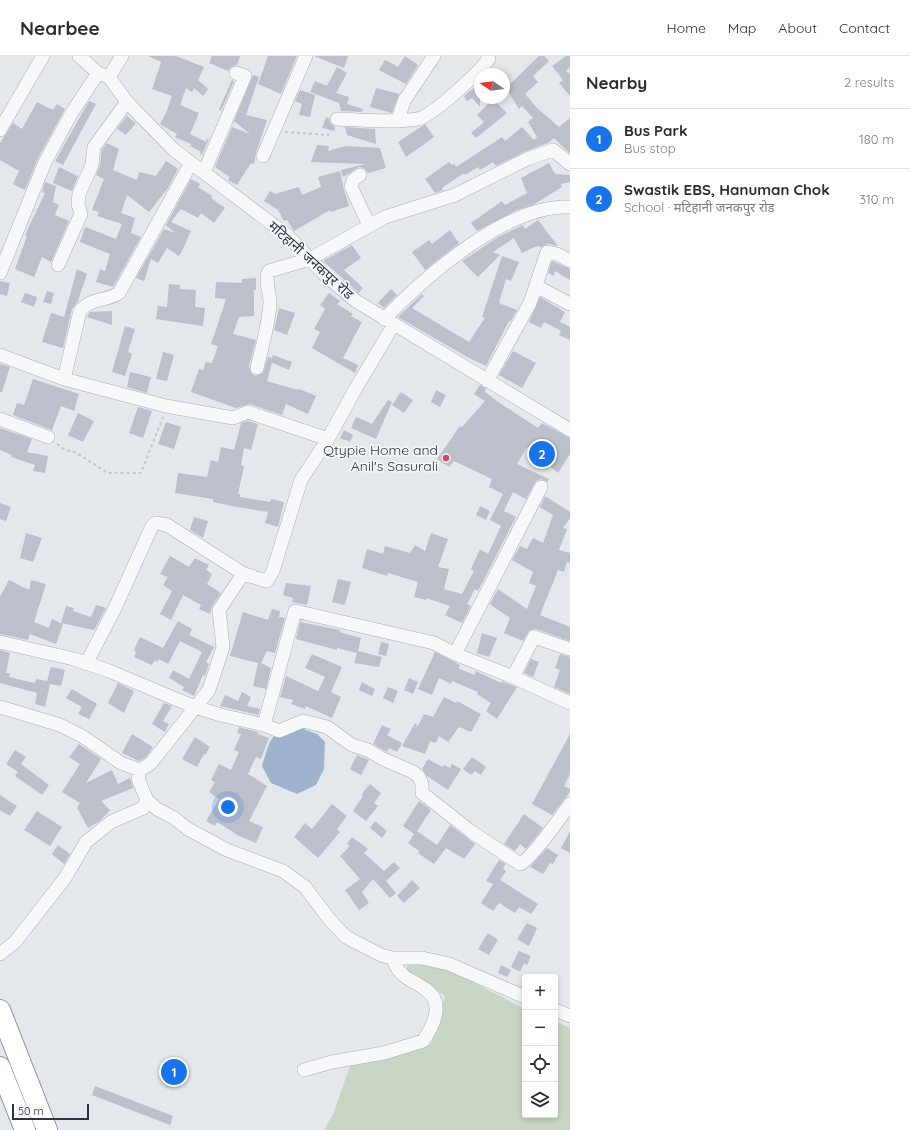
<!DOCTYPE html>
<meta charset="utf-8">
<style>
body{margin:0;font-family:Quicksand,"Noto Sans Devanagari",sans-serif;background:#f7f7f7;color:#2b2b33}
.controls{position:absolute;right:12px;bottom:12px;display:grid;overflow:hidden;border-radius:4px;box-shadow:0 2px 6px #0003}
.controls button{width:36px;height:36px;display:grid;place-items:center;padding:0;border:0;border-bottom:1px solid #e1e1e2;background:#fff;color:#2b2b33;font:20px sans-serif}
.compass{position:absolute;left:474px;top:12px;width:36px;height:36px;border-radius:50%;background:#fff;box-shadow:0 2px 6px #0003;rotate:283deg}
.scale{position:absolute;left:12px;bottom:10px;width:77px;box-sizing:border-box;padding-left:4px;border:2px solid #2b3445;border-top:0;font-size:11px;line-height:14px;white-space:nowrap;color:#2b3445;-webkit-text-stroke:3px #f4f6f9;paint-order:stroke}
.you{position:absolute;left:228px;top:751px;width:14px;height:14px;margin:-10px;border:3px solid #fff;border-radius:50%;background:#1a73e8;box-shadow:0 0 0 6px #1a73e833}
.badge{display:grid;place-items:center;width:26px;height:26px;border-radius:50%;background:#1a73e8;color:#fff;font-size:13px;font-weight:700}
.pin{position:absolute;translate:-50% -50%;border:2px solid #fff;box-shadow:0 1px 4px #0006}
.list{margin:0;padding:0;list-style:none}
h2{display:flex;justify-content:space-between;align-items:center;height:52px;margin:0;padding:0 16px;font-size:17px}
h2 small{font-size:13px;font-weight:400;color:#7c7c81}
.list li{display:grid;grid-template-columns:26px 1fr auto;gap:12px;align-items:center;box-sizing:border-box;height:60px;padding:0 16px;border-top:1px solid #e1e1e2}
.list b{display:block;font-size:15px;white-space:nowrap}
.list p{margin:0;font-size:13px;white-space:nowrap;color:#7c7c81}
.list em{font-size:13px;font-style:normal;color:#7c7c81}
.icon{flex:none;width:22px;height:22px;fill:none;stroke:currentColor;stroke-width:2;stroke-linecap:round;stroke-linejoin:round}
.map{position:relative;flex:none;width:570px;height:1074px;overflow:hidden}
header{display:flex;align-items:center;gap:24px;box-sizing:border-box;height:56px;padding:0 20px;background:#fff;border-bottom:1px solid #e1e1e2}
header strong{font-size:19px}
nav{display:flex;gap:22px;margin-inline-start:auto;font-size:14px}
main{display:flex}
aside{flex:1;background:#fff}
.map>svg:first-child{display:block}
.green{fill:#c9d6c5}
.water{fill:#9fb4cc}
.building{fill:#bbc0ca}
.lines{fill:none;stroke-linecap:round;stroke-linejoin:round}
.minor-casing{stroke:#a9aeb7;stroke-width:14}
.highway-casing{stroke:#8b94a3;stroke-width:22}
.path{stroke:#c2c5cb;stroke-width:2;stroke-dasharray:3 3;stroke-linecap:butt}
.minor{stroke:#f7f8fa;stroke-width:13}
.highway{stroke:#fff;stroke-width:20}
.poi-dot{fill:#d1495b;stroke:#f4f6f9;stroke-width:1.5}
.labels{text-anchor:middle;stroke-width:3.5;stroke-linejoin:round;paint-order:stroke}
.street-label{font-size:14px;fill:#2b3445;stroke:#f4f6f9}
.poi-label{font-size:14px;fill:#2b3445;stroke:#f4f6f9;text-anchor:end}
</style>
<header>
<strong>Nearbee</strong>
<nav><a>Home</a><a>Map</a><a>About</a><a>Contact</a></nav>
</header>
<main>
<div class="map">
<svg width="570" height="1074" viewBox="0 0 570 1074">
<rect width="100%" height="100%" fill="#e4e7ec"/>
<!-- green -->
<path class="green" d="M408,906H427L454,916L525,953V1059H555V965L570,972V1074H324L333,1058L350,1010L431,988L445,940L406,914Z"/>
<!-- water -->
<path class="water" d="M298,671L317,678L325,686L324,713L316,729L297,738L271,727L262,710C271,683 268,677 298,671Z"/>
<!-- building -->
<path class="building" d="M148,0H176L204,11L198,24L208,33L203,40L194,32L192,36L186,32L180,49L199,57L190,78L206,86L208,82L209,83L202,99L200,98L201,96L190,90L191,88L175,81L177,78L160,68L166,57L172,40L152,33L161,6Z
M212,0H240L237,9L231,11L228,15L209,7Z
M268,0H297L281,38L258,28Z
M314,0H348L344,12Z
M405,0L418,9L406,28L379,14L385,4L398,11Z
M539,0H544L549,5L533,20L538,26L525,38L537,52L559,71L570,62V98L554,82L548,87L524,96L496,110L493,106L480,114L478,111L465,119L464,117L442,132L443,134L435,137L425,123L449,106L452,109L454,108L456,111L502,81L505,85L522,71L534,84L537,81L528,66L533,62L522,50L519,53L506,32Z
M566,0H570V11L566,15L570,18V40L559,27L563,24L552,10Z
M337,11L347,17L336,37L349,41L347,48L363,53L362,56L341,55L339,47L310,36L315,25L327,30Z
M253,19L259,21L246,59L267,64L256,97L254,108L251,107L237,129L228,124L230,121L215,111L232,71L250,78L234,65Z
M232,24L234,25L221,55L219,53Z
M480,27V51L472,42L467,45L464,40Z
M376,32L399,38L392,57L370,51Z
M300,34L315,39L310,61L299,59L302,48L295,45Z
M493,43L507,57L476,82L471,77L484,66L477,59Z
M89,45L96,48L63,109L55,105Z
M37,46L53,54L57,48L65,53L38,102L25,134L13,128L19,115L0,104V87L13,67L22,73Z
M127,60L136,67L126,79L117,73Z
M326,61L329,62L330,67L335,71L334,75L322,72Z
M425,68L434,81L406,101L398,86Z
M345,71L375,73L376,88L347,79Z
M107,87L119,93L113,114L137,124L139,116L156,120L166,105L178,113L168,132L149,156L127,139L121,157L135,162L131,177L141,181L113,231L96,226L100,213L105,215L110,198L80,186L85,171L116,183L122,168L97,160L99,156L92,154L104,123L96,119L100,110L102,94Z
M317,89L329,90L328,95L346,90L380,92L386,112L368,117L364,112L359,111L343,121L341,114L366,108L311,106Z
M549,107L555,118L570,119V126L561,128L562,131L533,149L517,154L477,175L471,167L502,145L505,149L527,137L521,122Z
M59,111L78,120L72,135L53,127Z
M340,115L344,134L349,150L331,156L330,154L294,175L287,164L284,165L278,154L264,145L270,135L275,138L299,131L302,139L321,131L318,121Z
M191,123L200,128L198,131L212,140L211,142L225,152L214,167L201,157L198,162L181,153L171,166L191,175L182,195L179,200L167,192L158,207L151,203L144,225L136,222L164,173L175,177L166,169Z
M45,126L56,130L53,146L59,149L55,159L69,165L51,206L42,201L34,221L15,213L27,180L25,179L45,137L42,136Z
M538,164L558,190L548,188L541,191L537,190L522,197L514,182L493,196L500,199L478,221L462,205L498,181L523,169L525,173Z
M450,174L459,187L425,214L412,196L429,184L432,188Z
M352,189L361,202L344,214L363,232L359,237L323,205Z
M502,200L519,206L511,225L506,223L499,247L517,254L511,265H509L486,310L469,302L398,261L422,238L424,240L412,252L469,286L485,262L482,261Z
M552,205L570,213V224L555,215L554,220L548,217Z
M77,213L87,218L78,245L72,253L63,292L42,286L51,257L64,261Z
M256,222V234H254V260L239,261L233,278L256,284L249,310L251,317L255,320L263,317L268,301L272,302L273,299L292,306L289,314L272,307L267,325L298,334L299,333L316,340L308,358L286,348L282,359L250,348L236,352L191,336L199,313L203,314L206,306L212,307L218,290L211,288L226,243L215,242L216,226L242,227V223Z
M0,225L10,227L7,240L0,238Z
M169,228L180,229V233L196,234L195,251L205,252L203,270L156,263L158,250L167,251Z
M391,233L397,239L384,252L378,247Z
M47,235L54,237L51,248L43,246Z
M25,237L37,241L34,251L21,246Z
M329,237L340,245L337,248L353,258L351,260L362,266L343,302L358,309L355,317L312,292L320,276L314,273L325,253L320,249Z
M540,241L565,256L560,266L570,271V284L559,279L561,275L544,266L541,272L529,266Z
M279,252L295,257L287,279L274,274Z
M112,255V269L87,261L90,256Z
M125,270L135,273L128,296L132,298L125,320L112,316Z
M513,295L536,307L522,332L499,319Z
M163,296L174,299L167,325L156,323Z
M0,308L10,311L2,336H0Z
M130,316L151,321L147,337L127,331Z
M33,323L79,338L74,355L61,350L52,374L13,359L17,347L24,349Z
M480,329L486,333L485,336L501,348L538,372L542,367L570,382V398L558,417L527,391L517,408L549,423L548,426L541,423L536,425L526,443L513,436L504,455L516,461L478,535L475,533L467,548L471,550L462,567L445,559L450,550L426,542V544L414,541L418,526L388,517L387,520L362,512L367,493L383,498L385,490L410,497L415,489L425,495L431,477L448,483L438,511L449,513L444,533L462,538L474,515L471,513L480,493L488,498L501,470L490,464L503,438L489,431L492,423L454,405L449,411L437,403L460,370L462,371L485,345L474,338Z
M436,334L446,339L440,351L431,346Z
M401,336L413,344L404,357L392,349Z
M388,344L392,346L376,383L351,372L356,361L372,368Z
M138,351L152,355L143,382L129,377Z
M78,357L94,365L83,386L68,379Z
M248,365L258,368L251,394L244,392L241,409L244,410L238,438H240V441L270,446L271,443L284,446L278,471L265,467L268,456L237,451L213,446V443L175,437L178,417L207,421L211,404L218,406L221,391L234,394L241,367Z
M166,366L181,371L174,393L158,388Z
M0,372L32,383L27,396L48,400L45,417L33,415L35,409L11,401L12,399L0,394Z
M344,374L353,379L350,386L340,382Z
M545,440L570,456V462L563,472L567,473L559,494L570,497V507L567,506L564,516L558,514L540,559L570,571V585L536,573L529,575L523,585L504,577L510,562L490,548L498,533L527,553L536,530L529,527L533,516L512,504L520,490L527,493L533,482L543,487L553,459L540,451Z
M0,447L11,451L6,465L0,463Z
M480,450L490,455L486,464L476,459Z
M194,461L208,465L203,482L190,474Z
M26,477L42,482L33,506L20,502Z
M170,500L189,511L195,502L209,509L206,514L212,518L207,528L221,537L212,550L210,558L199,553L201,549L183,539L171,564L160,558L172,535L163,529L168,521L160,518Z
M338,523L351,526L345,549L332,546Z
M9,524L29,534L31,524L46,528L34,566L49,572L52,563L63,568L56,588L30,578L28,584L0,578V541Z
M286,527L311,530L307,549L292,546L293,542L283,539Z
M96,549L106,552L94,574L61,567L66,550L74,552L73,555L91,561Z
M272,553L280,555L279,561L285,562L275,597L267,595L261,607L271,612L266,633L253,630L258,607L230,600L243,556L268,564Z
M178,565L192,573L189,579L214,591L206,606L209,608L205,620L203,619L194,640L182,634L184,631L169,622L173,614L189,623L202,596L180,585L168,608L159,603L157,606L155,604L152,609L134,601L136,596L134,594L140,581L163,592Z
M300,566L340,574L339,576L361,582L358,595L382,601L379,611L354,607L357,597L337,592V594L296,583Z
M482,577L497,582L489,601L477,597Z
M381,586L389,588L386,600L378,598Z
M0,594L10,597L6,617H10L9,621L35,627L36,623L47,625L51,611L65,614L61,630L50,628L45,651L35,648L37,637L0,627Z
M435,596L460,609L458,612L474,619L476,615L501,627V625L517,631L497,663L486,655L491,647L477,638L478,636L452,625L451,628L439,622L432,639L418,633Z
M312,598L342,611L331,636L341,641L332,662L306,650L305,653L291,648L293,644L280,641L286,620L318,635L325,621L305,612Z
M560,598L570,601V638L554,631L560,614L555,612Z
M531,603L539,606L533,621L524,617Z
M409,622L418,626L413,638L404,634Z
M362,626L375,633L372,640L359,634Z
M118,627L134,635L124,657L108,647Z
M388,631L398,635L393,647L383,642Z
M72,633L97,648L89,663L78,658L82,651L66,642Z
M242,636L251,641L247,650L260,653L258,659L220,650L225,639L238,645Z
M444,641L456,647L457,645L481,658L471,676L459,671L448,686L439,680L436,687L430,685L425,698L402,690L415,667L418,670L424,658L433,661Z
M164,647L172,650L163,665L169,668L165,676L152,668Z
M382,669L391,673L387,679L402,687L397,696L389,692L387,696L373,688Z
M239,671L258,676V678L269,682L261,703L256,701L248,718L267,730L249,765L263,771L256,787L239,780L217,766L215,770L206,765L219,743L209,736L215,726L211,724L219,708L231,714L239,696L234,694L241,678L237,677Z
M132,678L153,691L146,701L139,705L122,697Z
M570,678V718L564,730L570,733V736L552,759L532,748Z
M195,681L210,691L205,699L204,698L197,711L182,703Z
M79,688L101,703L86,727L112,714L118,728L130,722L133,732L101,745L110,754L100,765L88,772L77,752L80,747L62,736L80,708L69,701Z
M15,694L26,701L21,708L49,729L42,739L15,720L18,716L6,708Z
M357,699L369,704L361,719L350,713Z
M472,701L486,711L481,719L475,715L471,719L463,713Z
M428,703L442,711L444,709L450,712L452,708L461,713L448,734L427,720L422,713Z
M370,728L381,737L374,747L378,750L366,765L353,755L363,740L361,739Z
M0,739L17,750L10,760L0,754Z
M419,745L431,754L417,775L437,789L450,769L475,788L464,803L446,792L434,808L418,797L419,795L408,787L414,778L403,770Z
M332,748L347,760L337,773L340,776L318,802L294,781L305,767L312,773Z
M37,755L62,771L50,790L24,774Z
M524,758L543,772L526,793L520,788L515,795L504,788Z
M375,765L387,775L382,782L370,772Z
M570,775V797L561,792Z
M352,781L368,793L364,797L384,815L394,806L400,812L386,825L396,837L390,842L373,823L362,836L369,847L359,854L345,834L360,823L340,800L350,790L347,788Z
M58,789L70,798L64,808L52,798Z
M547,792L558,799L553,808L550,807L543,818L530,811Z
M499,804L506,808L503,812L506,815L500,824L538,848L531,858L519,851L515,857L499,847L493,855L481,847L493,828L486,825Z
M412,824L420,832L404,847L397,840Z
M527,867L537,872L529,890L517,883Z
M488,877L498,884L489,899L478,893Z
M519,895L531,900L527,909L524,907L520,916L511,911Z
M501,909L511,914L507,921L498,917Z
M95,1030L173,1060L170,1069L92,1039Z"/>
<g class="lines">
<defs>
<path id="minor" d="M79,0L98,17L109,21L127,46L174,94L288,180L326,220L356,245L570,374
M109,21L122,0
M337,63C363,64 391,67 417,63C432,61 479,16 489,3L488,0
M398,64L404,45L434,0
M0,74L43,0
M263,100L306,0
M204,116L245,20L236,17
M360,119L353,124L351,131L369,169
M58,209L81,158L78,148L79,138L92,109L94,91L127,46
M0,217L45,106L71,58L98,17
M536,230L570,248
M384,263C426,220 507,148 570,151
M0,299L64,323L166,350L233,362L248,356L328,383
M257,312C262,291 269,268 270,246C270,237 264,224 269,215L310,203L385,161L455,139L527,103L553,94L570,108
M64,323L80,255C91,241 106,246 119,237L191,107
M487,325L530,247L547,196L557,198L570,205
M0,363L48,381
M0,586L74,603L109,615L195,651L221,659L264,669L295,555L434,587L455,598L513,621L570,647
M455,598L541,431
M86,608L115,552L152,470L156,467L167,469L244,518L252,520
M513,621L534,581L570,593
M0,651L60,669L82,680L121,707L140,714
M264,669L279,675L303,665L327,671L352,689L368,694L383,703L413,716L419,721L422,728V737L473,777L520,808C528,807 563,758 570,748
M147,744L157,753L174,762L188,773L227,794L283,815L305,831L330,864L346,881L381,899L392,902H422L449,908L525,941
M0,898L15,886L65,822L86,786L111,766L143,752L147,744L138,723L140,714L151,707L209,634L223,591L219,554L243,518L267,525L273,515L301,424L328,383L356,332L394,268
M555,954L570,960
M304,1014L332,1006L384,997L423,985C434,969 445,946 425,933C418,927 409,925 402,918C397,914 395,907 392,902"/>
<path id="highway" d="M0,954L47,1074
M0,1011L25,1074"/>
</defs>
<!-- minor casing -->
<use href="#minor" class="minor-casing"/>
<!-- highway casing -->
<use href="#highway" class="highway-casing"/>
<!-- path -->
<path class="path" d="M285,76L329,79
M57,388L65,394L75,396L108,417H141L163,361"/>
<!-- minor -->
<use href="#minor" class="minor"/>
<!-- highway -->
<use href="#highway" class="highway"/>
</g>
<!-- markers -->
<circle class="poi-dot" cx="446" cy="402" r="4"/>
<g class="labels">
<!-- street labels -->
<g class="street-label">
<text transform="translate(311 204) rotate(42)" y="5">मटिहानी जनकपुर रोड</text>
</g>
<!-- poi labels -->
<g class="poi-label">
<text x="438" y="399">Qtypie Home and<tspan x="438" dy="16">Anil's Sasurali</tspan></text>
</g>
</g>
</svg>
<div class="controls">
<button>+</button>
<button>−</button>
<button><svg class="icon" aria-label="locate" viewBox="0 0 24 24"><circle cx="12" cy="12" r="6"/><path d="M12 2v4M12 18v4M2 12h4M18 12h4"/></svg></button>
<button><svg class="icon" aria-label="layers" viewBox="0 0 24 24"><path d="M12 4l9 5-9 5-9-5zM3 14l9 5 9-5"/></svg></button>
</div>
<svg class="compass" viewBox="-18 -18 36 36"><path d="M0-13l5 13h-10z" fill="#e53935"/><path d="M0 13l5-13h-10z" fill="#7c7c81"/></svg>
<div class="scale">50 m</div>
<div class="you"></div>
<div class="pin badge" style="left:174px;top:1016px">1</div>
<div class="pin badge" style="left:542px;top:398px">2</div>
</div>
<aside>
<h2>Nearby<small>2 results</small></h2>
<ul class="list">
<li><span class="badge">1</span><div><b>Bus Park</b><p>Bus stop</p></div><em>180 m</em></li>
<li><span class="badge">2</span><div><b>Swastik EBS, Hanuman Chok</b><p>School · मटिहानी जनकपुर रोड</p></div><em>310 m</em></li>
</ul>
</aside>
</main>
